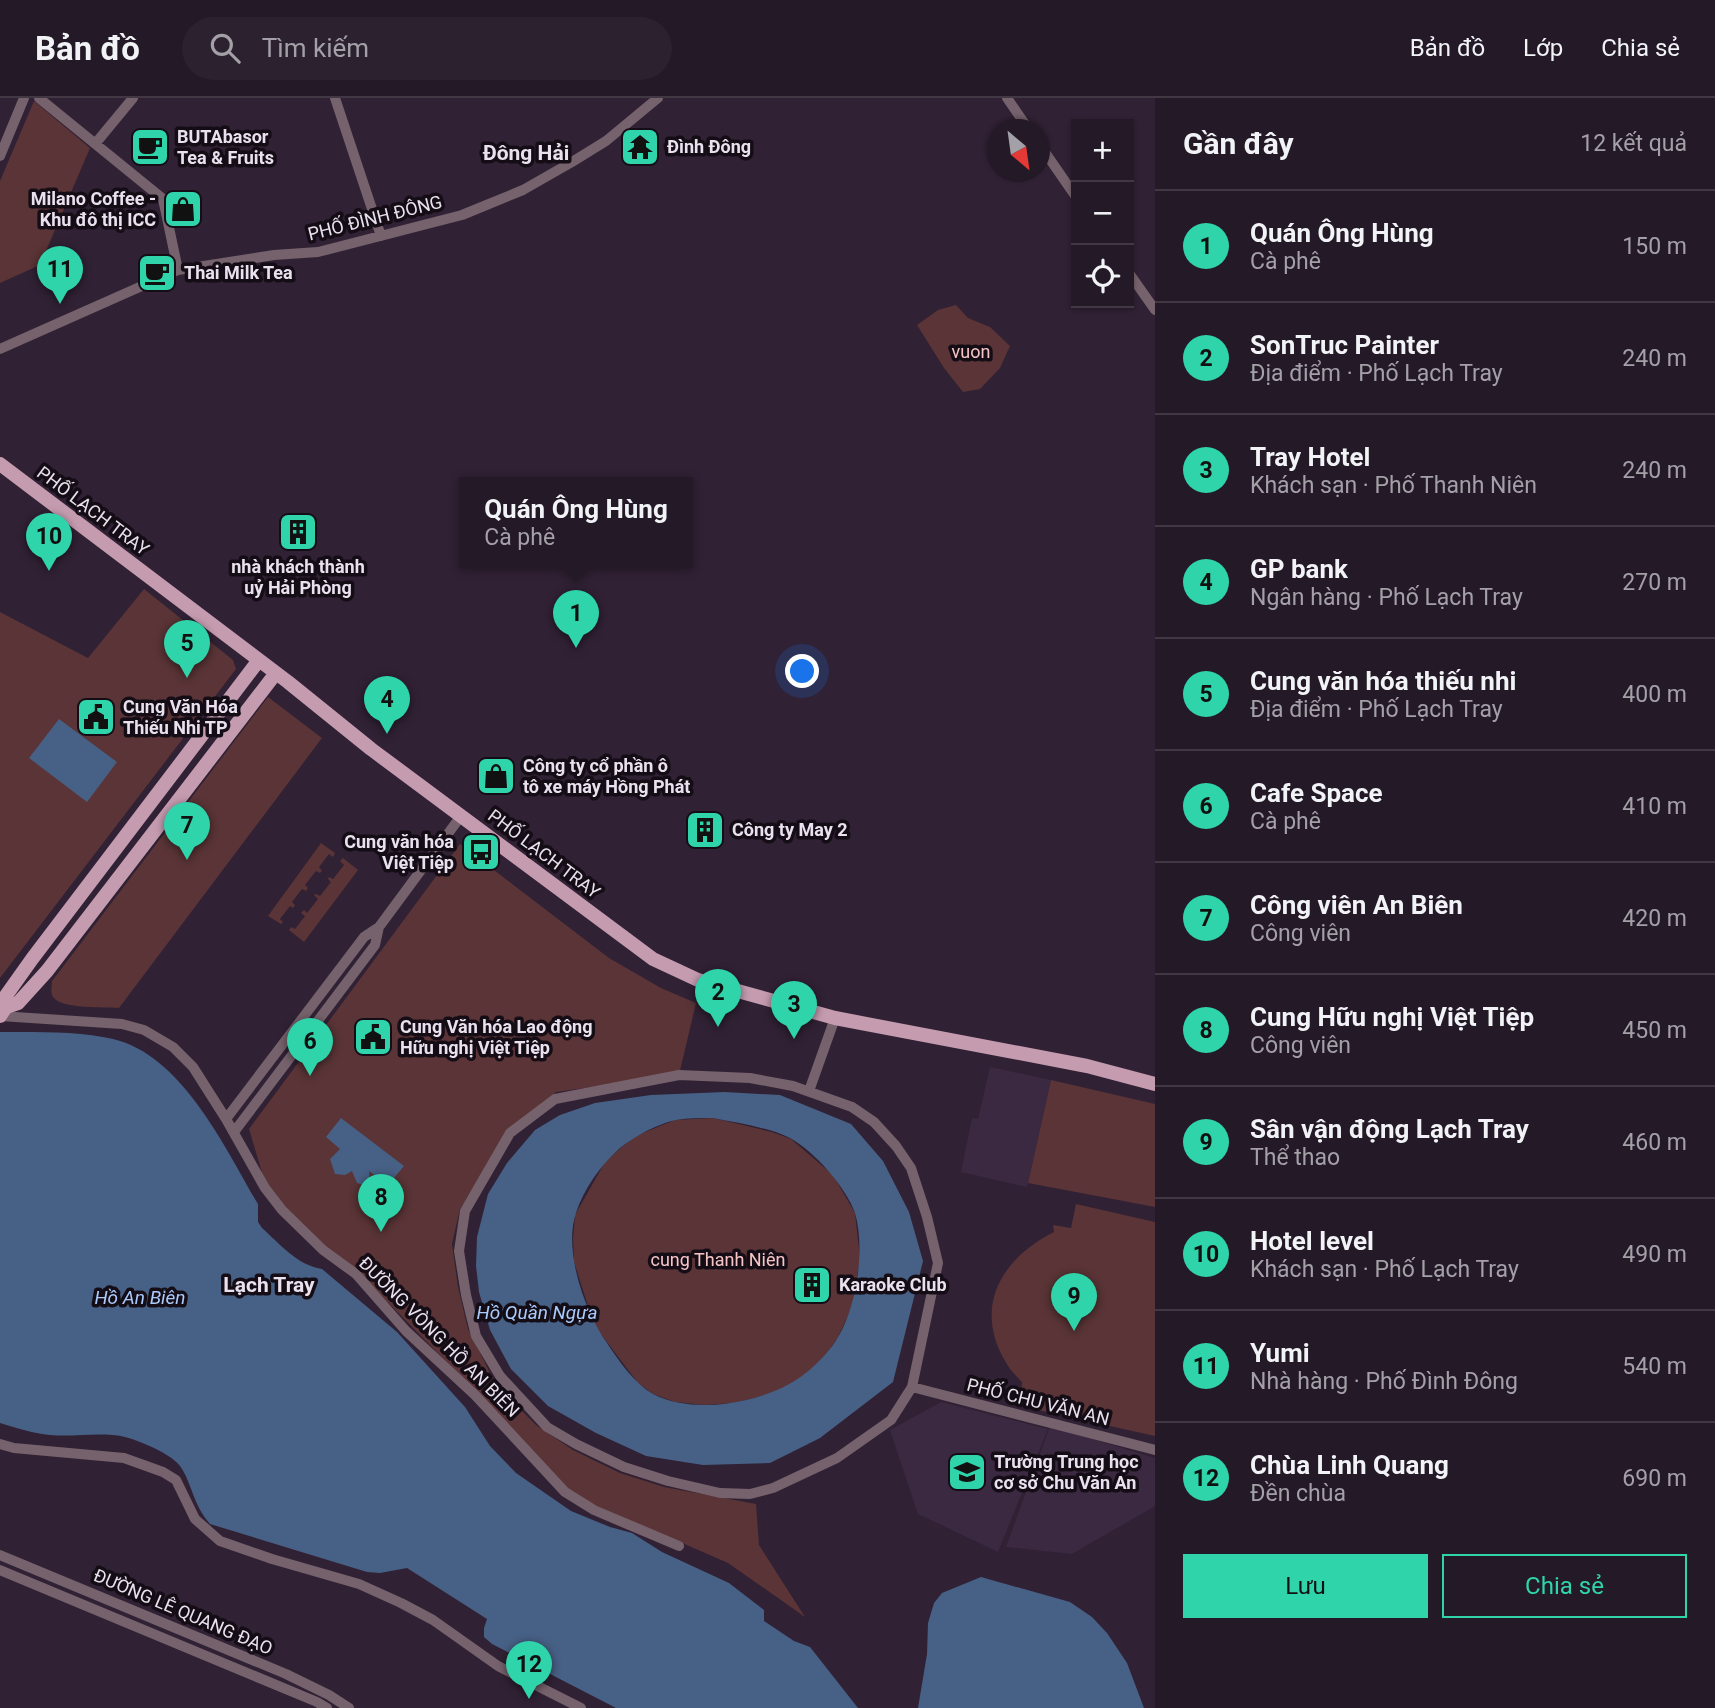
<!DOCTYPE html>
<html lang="vi">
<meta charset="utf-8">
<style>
body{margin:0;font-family:Roboto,sans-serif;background:#2c222f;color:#f1f3f6}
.controls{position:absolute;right:21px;top:21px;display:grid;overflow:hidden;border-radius:0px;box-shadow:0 2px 5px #0004}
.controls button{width:63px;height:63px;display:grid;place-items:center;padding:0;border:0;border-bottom:2px solid #413844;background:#241927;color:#f1f3f6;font:35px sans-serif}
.compass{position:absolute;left:987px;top:21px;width:63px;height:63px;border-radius:50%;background:#241927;box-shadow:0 2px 5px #0004;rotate:151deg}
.you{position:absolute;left:803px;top:574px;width:24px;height:24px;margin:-18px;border:5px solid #fff;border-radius:50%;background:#1a73e8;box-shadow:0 0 0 10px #1a73e833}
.badge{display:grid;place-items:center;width:46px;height:46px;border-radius:50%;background:#30d4aa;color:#111;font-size:23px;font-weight:700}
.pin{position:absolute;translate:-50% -58px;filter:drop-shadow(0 2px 4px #0008)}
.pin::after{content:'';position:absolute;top:37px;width:24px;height:21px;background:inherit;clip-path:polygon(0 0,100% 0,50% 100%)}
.popup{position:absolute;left:459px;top:379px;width:234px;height:91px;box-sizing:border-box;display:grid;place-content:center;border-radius:0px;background:#241927;filter:drop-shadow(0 2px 5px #0005);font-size:23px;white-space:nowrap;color:#a3a0a7}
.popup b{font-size:26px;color:#f1f3f6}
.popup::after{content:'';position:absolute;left:50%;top:100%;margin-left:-14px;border:14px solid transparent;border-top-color:#241927}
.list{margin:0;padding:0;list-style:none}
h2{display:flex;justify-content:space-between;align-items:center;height:91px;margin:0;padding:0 28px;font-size:30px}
h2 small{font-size:23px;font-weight:400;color:#a3a0a7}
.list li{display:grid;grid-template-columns:46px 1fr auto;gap:21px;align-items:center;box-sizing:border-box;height:112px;padding:0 28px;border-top:2px solid #413844}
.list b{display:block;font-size:26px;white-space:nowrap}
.list p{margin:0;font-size:23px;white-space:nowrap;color:#a3a0a7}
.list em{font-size:23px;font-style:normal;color:#a3a0a7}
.actions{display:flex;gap:14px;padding:21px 28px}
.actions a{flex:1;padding:16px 0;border:2px solid #30d4aa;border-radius:0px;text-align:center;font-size:24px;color:#30d4aa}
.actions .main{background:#30d4aa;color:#111}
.icon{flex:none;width:38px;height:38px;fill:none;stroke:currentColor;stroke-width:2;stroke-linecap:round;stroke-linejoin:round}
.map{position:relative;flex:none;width:1155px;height:1610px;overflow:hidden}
header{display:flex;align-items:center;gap:42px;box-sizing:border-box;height:98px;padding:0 35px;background:#241927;border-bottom:2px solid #413844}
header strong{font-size:33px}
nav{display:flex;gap:38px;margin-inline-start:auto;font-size:24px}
.search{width:490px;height:63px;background:#2c222f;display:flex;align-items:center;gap:18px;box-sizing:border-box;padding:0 24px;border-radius:38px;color:#a3a0a7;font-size:26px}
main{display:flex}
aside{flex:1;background:#241927}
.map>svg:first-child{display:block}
.built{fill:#3b2841}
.green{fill:#5a3436}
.water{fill:#476085;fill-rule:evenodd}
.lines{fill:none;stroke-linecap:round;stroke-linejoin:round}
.minor{stroke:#76626c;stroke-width:10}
.major{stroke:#c59bb0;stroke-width:14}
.labels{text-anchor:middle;stroke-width:7;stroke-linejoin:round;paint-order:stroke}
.poi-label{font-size:18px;font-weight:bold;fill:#eae1ee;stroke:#140d16;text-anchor:start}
.street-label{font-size:18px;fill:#eae1ee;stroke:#140d16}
.park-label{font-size:18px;fill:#f7c4c5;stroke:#140d16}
.water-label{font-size:19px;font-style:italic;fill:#aacbfc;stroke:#140d16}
.quarter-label{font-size:21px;font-weight:bold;fill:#eae1ee;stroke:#140d16}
</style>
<header>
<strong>Bản đồ</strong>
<div class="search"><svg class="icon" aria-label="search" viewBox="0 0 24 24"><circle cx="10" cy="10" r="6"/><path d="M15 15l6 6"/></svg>Tìm kiếm</div>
<nav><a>Bản đồ</a><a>Lớp</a><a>Chia sẻ</a></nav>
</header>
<main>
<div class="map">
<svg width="1155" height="1610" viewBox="0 0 1155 1610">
<rect width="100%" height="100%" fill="#302134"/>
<!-- built -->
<path class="built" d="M990,969L1051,982L1027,1089L961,1074L972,1020L978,1021Z
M941,1304L1048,1331L998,1454L918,1416L890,1332Z
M1050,1328L1155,1360V1408L1072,1456L1006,1449Z"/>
<!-- green -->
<path class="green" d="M34,3L90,50L40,167L0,185V83Z
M956,207L968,220L990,229L1010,248L1000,270L980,291L963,294L944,270L917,227L938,212Z
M144,491L233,562L236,571L0,880V514L88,560Z
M268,599L322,640L119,910C105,909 61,911 53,899C50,895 52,888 52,883Z
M321,745L335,755L333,759L329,756L319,769L322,773L320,775L316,773L305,787L308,790L306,793L302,791L292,804L295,807L293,810L290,808L280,821L283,824L281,826L268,818Z
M460,746L609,860L661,890L696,905L679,977L556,994L509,1033L460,1111L452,1146L458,1189L468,1231L496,1287L536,1327L573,1352L620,1375L664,1389L756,1406L759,1447L805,1519L728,1465L565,1394L476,1294L358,1174L325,1151L280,1107L263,1078L249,1031Z
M343,760L358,772L304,844L289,832L291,829L295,831L305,818L301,815L304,812L307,815L318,801L314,797L316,796L320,798L331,784L328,781L329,779L333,781L344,767L340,763Z
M1051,982L1155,1006V1109L1028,1085Z
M713,1020L772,1034L791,1041L833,1077L855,1115L860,1160L852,1210L837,1241L821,1263L801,1281L768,1297L733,1305L704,1307L675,1304L653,1296L638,1285L594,1227L574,1164L573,1141L575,1117L605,1064L633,1039L675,1022Z
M1076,1106L1155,1124V1338L1020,1308L1022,1284C1016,1278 1009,1271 1005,1263C973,1208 1002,1160 1054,1134L1053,1127L1071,1130Z"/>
<!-- water -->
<path class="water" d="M59,621L117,664L87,704L29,660Z
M0,934C33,934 81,933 113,941C182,957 225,1050 258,1106V1124L262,1130C280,1146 297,1167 322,1171L397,1234L465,1309L490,1348L516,1375L571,1413L610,1429L632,1435L662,1454L729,1485L764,1512V1523L794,1543L810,1549L858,1610H616L492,1546L484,1539V1530L487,1521L407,1470L380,1475L367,1474L210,1426C192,1405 193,1387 180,1368C171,1355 129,1337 112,1337C89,1335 66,1340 42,1336C28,1334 14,1329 0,1325Z
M725,994L780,997L851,1026L883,1063L909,1114L923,1163L893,1284L820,1340L770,1365L703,1367L646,1358L596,1335L548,1308L511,1271L490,1232L479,1194L476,1168L477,1139L488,1096L507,1065L535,1032L560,1017L595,1005L651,997ZM713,1020C738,1025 767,1029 790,1040C814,1053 846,1089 855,1115C866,1152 856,1216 833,1247C809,1278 784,1293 746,1302C717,1309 680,1310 653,1296C634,1285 619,1263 607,1245C585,1214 563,1153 576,1115C584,1090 601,1067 620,1050C635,1038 657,1026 676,1022C688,1020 701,1020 713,1020Z
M341,1020L404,1068L388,1087L369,1073L370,1083L364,1087L357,1085L352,1073L345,1077L335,1076L330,1061L340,1051L326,1039Z
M981,1479L1070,1504L1092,1519L1107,1535L1127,1565L1144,1610H918L927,1556L928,1525L934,1505L942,1495Z"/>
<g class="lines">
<!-- minor -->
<path class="minor" d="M39,0L163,101L178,172
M335,0L381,138
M1007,0L1029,32
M95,46L133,0
M1040,47L1076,99
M0,58L24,0
M1129,175L1155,212
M0,251L178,172L274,157L318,154L462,117L523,92L572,64L606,43L658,0
M0,918L122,926L144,932L173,949L193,969L226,1021L265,1090L282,1112L323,1152L356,1176L406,1233L475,1297L565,1394L594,1412L679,1448
M679,977L750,980L793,988L852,1009L874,1024L896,1048L911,1070L927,1119L938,1165L912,1289L891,1322L837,1360L773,1390L750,1396L720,1395L668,1383L624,1369L576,1346L547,1329L500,1278L476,1238L466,1197L459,1153L465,1113L510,1035L555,1001Z
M809,993L835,920
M226,1021L364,839L379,829L461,718
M234,1034L375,847L379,829
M912,1289L1155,1352
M0,1346L14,1350L124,1360L163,1374L176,1382L195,1421L220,1443L272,1461L359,1486L401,1505L433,1522L498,1568L581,1610
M0,1457L286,1576L329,1597L349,1610
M0,1472L317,1604L327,1610"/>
<!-- major -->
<path class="major" d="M0,366L288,584L371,651L653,861L698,882L835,920L1087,968L1155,986
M6,909L5,899L32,861L259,562
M0,918L6,909L18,905L47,873L276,575"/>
</g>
<!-- icons -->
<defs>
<symbol id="cafe-square" viewBox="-11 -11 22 22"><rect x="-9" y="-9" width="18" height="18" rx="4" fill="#30d4aa" stroke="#140d16"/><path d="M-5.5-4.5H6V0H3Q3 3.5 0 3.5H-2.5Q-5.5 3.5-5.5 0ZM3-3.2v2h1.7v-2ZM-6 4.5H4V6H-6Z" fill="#111"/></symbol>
<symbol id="temple-square" viewBox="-11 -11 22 22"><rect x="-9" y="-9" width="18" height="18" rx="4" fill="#30d4aa" stroke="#140d16"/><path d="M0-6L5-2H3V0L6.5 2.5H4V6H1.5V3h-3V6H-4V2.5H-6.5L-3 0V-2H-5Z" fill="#111"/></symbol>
<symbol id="shop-square" viewBox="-11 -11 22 22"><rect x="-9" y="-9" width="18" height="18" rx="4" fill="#30d4aa" stroke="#140d16"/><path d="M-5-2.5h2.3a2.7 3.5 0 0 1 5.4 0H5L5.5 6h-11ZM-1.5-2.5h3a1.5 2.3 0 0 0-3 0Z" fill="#111"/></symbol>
<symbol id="building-square" viewBox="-11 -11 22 22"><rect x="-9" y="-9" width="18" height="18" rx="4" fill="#30d4aa" stroke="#140d16"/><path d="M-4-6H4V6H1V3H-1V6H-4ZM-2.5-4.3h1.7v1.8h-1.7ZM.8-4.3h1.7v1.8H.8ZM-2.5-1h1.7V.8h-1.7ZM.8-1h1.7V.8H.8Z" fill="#111"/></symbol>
<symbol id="civic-square" viewBox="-11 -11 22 22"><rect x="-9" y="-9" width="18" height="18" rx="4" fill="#30d4aa" stroke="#140d16"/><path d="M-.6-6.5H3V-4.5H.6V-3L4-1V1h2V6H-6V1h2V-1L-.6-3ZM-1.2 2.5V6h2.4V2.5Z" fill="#111"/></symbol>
<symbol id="bus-square" viewBox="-11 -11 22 22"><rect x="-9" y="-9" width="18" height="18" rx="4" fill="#30d4aa" stroke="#140d16"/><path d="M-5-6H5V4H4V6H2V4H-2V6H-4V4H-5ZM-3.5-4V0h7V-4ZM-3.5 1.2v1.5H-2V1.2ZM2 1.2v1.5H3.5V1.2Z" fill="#111"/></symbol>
<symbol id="school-square" viewBox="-11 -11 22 22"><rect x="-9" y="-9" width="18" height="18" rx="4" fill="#30d4aa" stroke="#140d16"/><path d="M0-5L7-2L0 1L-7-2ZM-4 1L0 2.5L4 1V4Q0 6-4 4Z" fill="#111"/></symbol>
</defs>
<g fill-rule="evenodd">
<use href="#cafe-square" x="128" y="27" width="44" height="44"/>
<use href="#temple-square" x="618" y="27" width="44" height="44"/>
<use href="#shop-square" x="161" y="89" width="44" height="44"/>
<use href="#cafe-square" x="135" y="153" width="44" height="44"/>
<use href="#building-square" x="276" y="412" width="44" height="44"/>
<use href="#civic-square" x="74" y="597" width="44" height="44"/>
<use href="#shop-square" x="474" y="656" width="44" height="44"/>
<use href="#building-square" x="683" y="710" width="44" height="44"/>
<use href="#bus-square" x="459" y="732" width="44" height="44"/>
<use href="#civic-square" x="351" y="917" width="44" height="44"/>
<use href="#building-square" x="790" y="1165" width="44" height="44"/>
<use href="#school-square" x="945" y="1352" width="44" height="44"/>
</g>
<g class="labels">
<!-- poi labels -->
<g class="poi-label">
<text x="177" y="45">BUTAbasor<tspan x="177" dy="21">Tea &amp; Fruits</tspan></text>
<text x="667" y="55">Đình Đông</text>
<text x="156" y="107" text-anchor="end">Milano Coffee -<tspan x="156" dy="21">Khu đô thị ICC</tspan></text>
<text x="184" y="181">Thai Milk Tea</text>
<text x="298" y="475" text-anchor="middle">nhà khách thành<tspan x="298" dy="21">uỷ Hải Phòng</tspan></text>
<text x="123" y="615">Cung Văn Hóa<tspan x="123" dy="21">Thiếu Nhi TP</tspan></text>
<text x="523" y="674">Công ty cổ phần ô<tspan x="523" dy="21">tô xe máy Hồng Phát</tspan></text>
<text x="732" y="738">Công ty May 2</text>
<text x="454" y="750" text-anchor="end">Cung văn hóa<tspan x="454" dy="21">Việt Tiệp</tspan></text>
<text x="400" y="935">Cung Văn hóa Lao động<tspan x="400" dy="21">Hữu nghị Việt Tiệp</tspan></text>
<text x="839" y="1193">Karaoke Club</text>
<text x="994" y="1370">Trường Trung học<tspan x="994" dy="21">cơ sở Chu Văn An</tspan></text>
</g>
<!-- street labels -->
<g class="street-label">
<text transform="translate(375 120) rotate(-14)" y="6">PHỐ ĐÌNH ĐÔNG</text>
<text transform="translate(93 413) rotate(37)" y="6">PHỐ LẠCH TRAY</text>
<text transform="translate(544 756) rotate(37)" y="6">PHỐ LẠCH TRAY</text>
<text transform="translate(439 1239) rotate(45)" y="6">ĐƯỜNG VÒNG HỒ AN BIÊN</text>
<text transform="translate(1038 1304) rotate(14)" y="6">PHỐ CHU VĂN AN</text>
<text transform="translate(183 1514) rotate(23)" y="6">ĐƯỜNG LÊ QUANG ĐẠO</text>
</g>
<!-- park labels -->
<g class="park-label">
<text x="971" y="260">vuon</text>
<text x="718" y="1168">cung Thanh Niên</text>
</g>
<!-- water labels -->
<g class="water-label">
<text x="140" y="1206">Hồ An Biên</text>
<text x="537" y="1221">Hồ Quần Ngựa</text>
</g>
<!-- quarter labels -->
<g class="quarter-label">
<text x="526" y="62">Đông Hải</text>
<text x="269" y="1194">Lạch Tray</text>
</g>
</g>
</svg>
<div class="controls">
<button>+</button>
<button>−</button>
<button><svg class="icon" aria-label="locate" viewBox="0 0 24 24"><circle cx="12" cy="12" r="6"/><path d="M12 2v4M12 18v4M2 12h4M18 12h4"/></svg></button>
</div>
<svg class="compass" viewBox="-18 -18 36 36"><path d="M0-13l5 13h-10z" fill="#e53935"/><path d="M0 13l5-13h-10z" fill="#a3a0a7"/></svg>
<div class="you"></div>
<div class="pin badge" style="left:576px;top:550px">1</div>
<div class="popup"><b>Quán Ông Hùng</b>Cà phê</div>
<div class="pin badge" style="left:718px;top:929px">2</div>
<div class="pin badge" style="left:794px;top:941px">3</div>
<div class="pin badge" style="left:387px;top:636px">4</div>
<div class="pin badge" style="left:187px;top:580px">5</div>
<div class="pin badge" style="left:310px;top:978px">6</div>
<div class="pin badge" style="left:187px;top:762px">7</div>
<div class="pin badge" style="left:381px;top:1134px">8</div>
<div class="pin badge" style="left:1074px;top:1233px">9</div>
<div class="pin badge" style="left:49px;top:473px">10</div>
<div class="pin badge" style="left:60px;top:206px">11</div>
<div class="pin badge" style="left:529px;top:1601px">12</div>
</div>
<aside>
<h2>Gần đây<small>12 kết quả</small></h2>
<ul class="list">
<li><span class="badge">1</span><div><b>Quán Ông Hùng</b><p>Cà phê</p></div><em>150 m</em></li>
<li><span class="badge">2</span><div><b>SonTruc Painter</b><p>Địa điểm · Phố Lạch Tray</p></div><em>240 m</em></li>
<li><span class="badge">3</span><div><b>Tray Hotel</b><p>Khách sạn · Phố Thanh Niên</p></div><em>240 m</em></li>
<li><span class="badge">4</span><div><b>GP bank</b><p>Ngân hàng · Phố Lạch Tray</p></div><em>270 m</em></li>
<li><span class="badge">5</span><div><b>Cung văn hóa thiếu nhi</b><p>Địa điểm · Phố Lạch Tray</p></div><em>400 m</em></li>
<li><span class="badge">6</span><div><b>Cafe Space</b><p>Cà phê</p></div><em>410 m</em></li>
<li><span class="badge">7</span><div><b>Công viên An Biên</b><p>Công viên</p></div><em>420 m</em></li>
<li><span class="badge">8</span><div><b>Cung Hữu nghị Việt Tiệp</b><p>Công viên</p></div><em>450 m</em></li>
<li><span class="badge">9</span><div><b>Sân vận động Lạch Tray</b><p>Thể thao</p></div><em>460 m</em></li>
<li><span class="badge">10</span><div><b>Hotel level</b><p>Khách sạn · Phố Lạch Tray</p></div><em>490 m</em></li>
<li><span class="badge">11</span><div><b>Yumi</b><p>Nhà hàng · Phố Đình Đông</p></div><em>540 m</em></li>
<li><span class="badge">12</span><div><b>Chùa Linh Quang</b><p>Đền chùa</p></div><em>690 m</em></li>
</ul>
<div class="actions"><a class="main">Lưu</a><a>Chia sẻ</a></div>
</aside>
</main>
